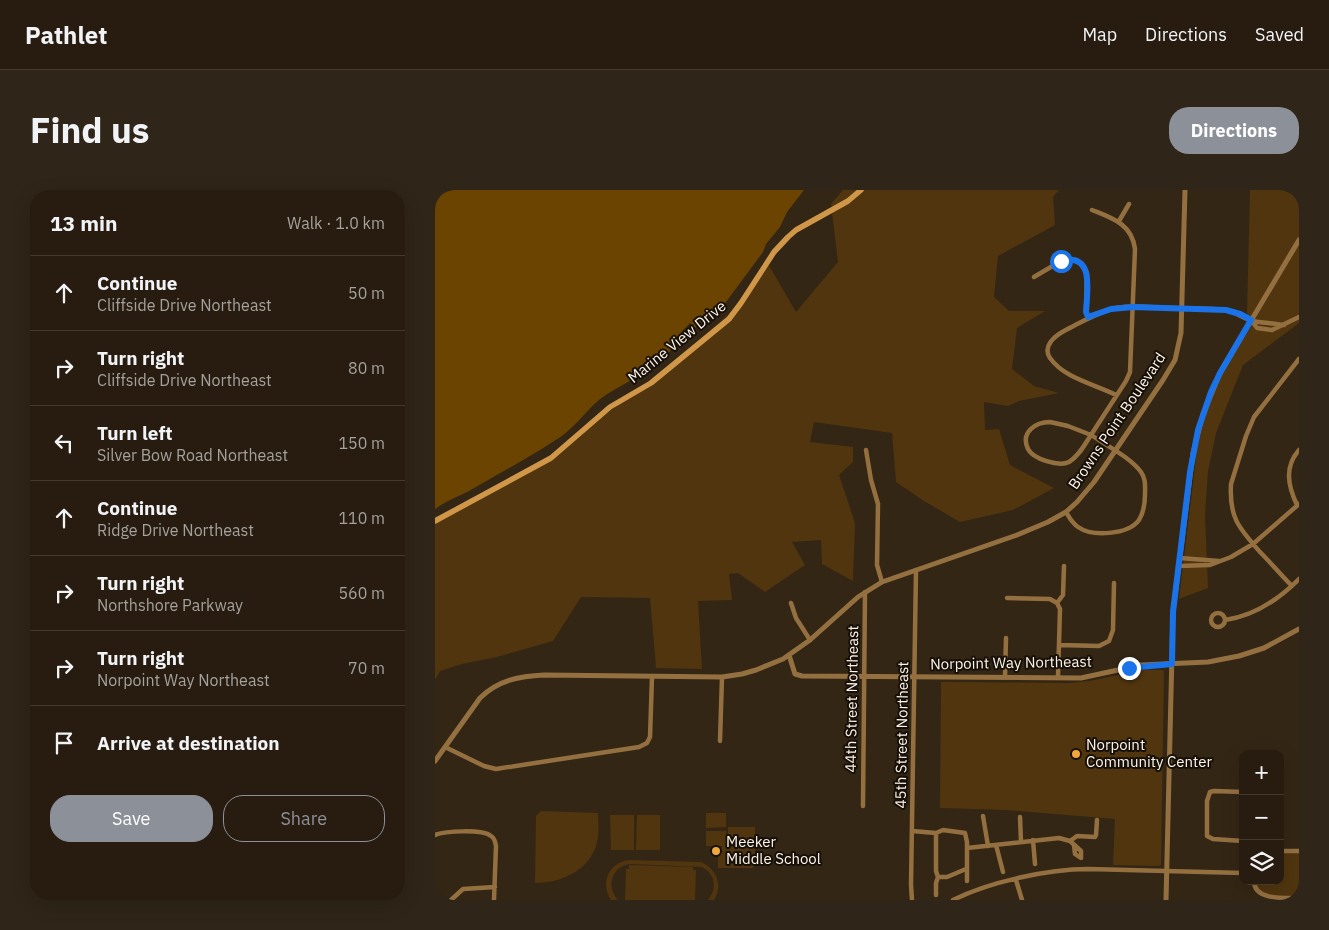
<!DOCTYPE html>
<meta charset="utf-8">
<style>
body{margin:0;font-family:"IBM Plex Sans",sans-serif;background:#2f2518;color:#f1f3f6}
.controls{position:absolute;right:15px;bottom:15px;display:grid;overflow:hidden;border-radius:10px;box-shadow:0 5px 20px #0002}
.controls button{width:45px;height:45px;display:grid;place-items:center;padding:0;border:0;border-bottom:1px solid #433a2f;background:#271c0f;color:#f1f3f6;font:25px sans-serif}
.stop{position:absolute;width:15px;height:15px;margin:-11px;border:4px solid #1a73e8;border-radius:50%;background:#fff}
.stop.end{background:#1a73e8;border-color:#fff;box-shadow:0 1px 5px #0008}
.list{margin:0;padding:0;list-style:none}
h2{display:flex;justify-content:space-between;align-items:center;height:65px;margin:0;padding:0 20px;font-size:21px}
h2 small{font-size:16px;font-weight:400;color:#a4a19e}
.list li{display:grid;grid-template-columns:32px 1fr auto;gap:15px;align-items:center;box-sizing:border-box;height:75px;padding:0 20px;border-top:1px solid #433a2f}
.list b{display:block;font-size:19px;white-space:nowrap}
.list p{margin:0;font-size:16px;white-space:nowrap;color:#a4a19e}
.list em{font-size:16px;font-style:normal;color:#a4a19e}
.actions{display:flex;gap:10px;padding:15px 20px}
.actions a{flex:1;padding:11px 0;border:1px solid #8c9099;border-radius:20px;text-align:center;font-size:18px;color:#8c9099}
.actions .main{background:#8c9099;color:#fff}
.icon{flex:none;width:28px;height:28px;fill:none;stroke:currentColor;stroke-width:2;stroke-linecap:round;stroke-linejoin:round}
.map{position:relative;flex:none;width:864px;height:710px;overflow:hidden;border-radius:20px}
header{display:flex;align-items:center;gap:30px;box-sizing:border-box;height:70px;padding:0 25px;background:#271c0f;border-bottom:1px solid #433a2f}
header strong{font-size:24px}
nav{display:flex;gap:28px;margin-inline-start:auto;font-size:18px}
.intro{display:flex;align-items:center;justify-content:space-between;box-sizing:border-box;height:120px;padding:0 30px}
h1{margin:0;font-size:35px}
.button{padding:12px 22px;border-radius:20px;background:#8c9099;color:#fff;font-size:18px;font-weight:700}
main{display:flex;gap:30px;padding:0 30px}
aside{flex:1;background:#271c0f;border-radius:20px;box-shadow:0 5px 20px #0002}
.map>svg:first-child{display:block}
.green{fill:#50350f}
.water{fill:#6b4401}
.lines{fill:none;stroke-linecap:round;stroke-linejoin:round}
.minor{stroke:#947041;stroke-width:4.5}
.tertiary{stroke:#947041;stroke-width:5}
.secondary{stroke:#d19749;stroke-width:5.5}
.route{stroke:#1a73e8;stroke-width:6}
.poi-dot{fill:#efa73e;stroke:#171009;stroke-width:2}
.labels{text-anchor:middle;stroke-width:4;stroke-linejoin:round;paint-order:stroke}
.street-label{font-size:15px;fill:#fdf3e8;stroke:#171009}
.poi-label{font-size:15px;fill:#fdf3e8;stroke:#171009;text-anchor:start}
</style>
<header>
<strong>Pathlet</strong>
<nav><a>Map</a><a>Directions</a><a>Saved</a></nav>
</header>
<div class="intro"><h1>Find us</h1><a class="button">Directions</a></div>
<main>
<aside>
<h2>13 min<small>Walk · 1.0 km</small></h2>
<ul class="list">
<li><svg class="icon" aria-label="ahead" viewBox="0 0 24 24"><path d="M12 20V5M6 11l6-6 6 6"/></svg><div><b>Continue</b><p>Cliffside Drive Northeast</p></div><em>50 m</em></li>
<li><svg class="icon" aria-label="right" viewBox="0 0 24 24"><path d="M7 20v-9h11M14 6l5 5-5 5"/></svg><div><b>Turn right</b><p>Cliffside Drive Northeast</p></div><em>80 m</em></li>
<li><svg class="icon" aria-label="left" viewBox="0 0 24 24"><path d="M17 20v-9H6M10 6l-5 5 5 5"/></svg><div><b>Turn left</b><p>Silver Bow Road Northeast</p></div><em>150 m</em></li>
<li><svg class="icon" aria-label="ahead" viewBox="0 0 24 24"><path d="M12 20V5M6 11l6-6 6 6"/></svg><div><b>Continue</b><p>Ridge Drive Northeast</p></div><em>110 m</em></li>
<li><svg class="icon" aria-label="right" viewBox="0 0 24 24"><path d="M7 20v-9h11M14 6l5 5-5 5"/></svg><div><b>Turn right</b><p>Northshore Parkway</p></div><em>560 m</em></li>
<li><svg class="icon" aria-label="right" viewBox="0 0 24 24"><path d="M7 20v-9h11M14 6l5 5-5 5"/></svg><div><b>Turn right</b><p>Norpoint Way Northeast</p></div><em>70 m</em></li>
<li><svg class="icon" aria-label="arrive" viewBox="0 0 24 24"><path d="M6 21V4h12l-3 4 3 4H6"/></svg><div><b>Arrive at destination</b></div></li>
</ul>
<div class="actions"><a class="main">Save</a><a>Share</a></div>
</aside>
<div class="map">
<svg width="864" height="710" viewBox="0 0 864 710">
<rect width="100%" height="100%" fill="#342614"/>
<!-- green -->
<path class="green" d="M408,0H624L618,7L620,35L563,66L559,107L574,121H610L582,138L577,179L599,196L624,203L584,211L573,216L549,212L550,240L564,239L575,275L619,298L578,320L525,332L489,311L461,292L457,243L379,232L375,252L418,257V272L404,285L420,333L418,391L387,374L386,350L357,352L370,375L330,402L303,383L294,384L297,410L263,411L267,479L221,478L215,408L146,407L118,451L62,467L27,474L5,481L0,490V331L106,274L243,169L306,113L332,72L361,122L403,72L396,14Z
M815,0H864V133L808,175L781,243L773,281L770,326L773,398L744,409L763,252L780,193L816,137L812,122Z
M707,480H727L729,481L726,674L725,676L678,675L680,629L572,620L505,618L506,492L635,493L655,491Z
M106,621L163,623C163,631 164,639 163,647C159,678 129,693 100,693L101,626Z
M271,623H291V637L271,638Z
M175,625H199V660H176Z
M202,625H225V660H201Z
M293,637H320V676L317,678H283V667L287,656H271V641H291L292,650L293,648Z
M845,661L864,662V708C847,708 819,710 819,691H845Z
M193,670L266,672C282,679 288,695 279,710H273C283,698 280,684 267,677L196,674C177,676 170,696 183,710H176C165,693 173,674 193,670Z
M194,675L258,677V680H261L260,710H190L191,679H194Z"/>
<!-- water -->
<path class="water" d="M0,0H369L352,22L345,37L331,54L328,62L288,116L270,126L260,138L255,133L237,152L239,156C222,180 191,191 168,207C155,216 147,229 135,239C130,244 123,249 116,253C90,270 61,285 34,301C22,307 11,311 0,319Z"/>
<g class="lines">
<!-- minor -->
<path class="minor" d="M684,31L694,14
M599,87L626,71L640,70L646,74L652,83L651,122L653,127
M816,130L822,138L837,140L864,127
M681,205C660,194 630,189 615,168C607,156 620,146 629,141C645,133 659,124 677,119C696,114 718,118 738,118C756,119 774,118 791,120C801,122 808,128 817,131C828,133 838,133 849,135
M615,232L633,236L656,245C650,254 644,266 634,272C624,277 598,269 593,259C585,242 601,232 615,232Z
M431,260L436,290L443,314L442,375L447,392
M862,315C853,296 849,277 864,260
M631,322C634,327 637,333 643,337C657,347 693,345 704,330C709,322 710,313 710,304C710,296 711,289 706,282C696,268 671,255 656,245L691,191L695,182L700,59C697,34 677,28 657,20
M745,368L784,371
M743,376L775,375L796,367L818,354L864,314
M857,396C846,385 836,373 825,362C804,338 794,328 796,294L811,246L819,227L864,169
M572,408L615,409L622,413
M356,413L361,428L375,450
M622,413L625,419L623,487
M622,413L628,405L629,376
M776 430a7 7 0 1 1 14 0a7 7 0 1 1-14 0Z
M790,430C819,426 844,409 864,389
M625,455L664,456L674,451L678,440L679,393
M570,487L571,448
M285,551L287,487
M10,557L49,576L61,579L204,557L212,553L215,547L217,487
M808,602L779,601L775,602L772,611V646L778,649L808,651
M428,616L430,402
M548,626L553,656
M585,627L586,652
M477,641L501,643
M501,643L508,640L530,643L532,652V691
M501,643V681L503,687H512L531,679
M0,645C10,641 47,639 56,646C60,648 60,652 61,656L59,710
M598,650L600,674
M635,651L642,646L660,647L661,645L662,630
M561,655L568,682
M532,658L624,648L635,651L646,661V668L640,664L639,655
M845,661H864
M581,690L587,710
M819,691C819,710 847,708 864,708
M501,705V693L503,687
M16,710L28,699L60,697
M477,710L476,695L481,380
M518,710C554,692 613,679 653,679L808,683"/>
<!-- tertiary -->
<path class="tertiary" d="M354,465L360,484L367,486L646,488L706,475L773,472L804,466L829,458L864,439
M0,571L45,508C63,490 85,486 109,485L287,487L307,484L321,480L348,469L375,450L423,407L447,392L582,345L613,332L631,322L642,312L659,292L728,190L740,170L746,143L750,0
M731,710L738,422L758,263L768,224L785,183L864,50"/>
<!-- secondary -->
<path class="secondary" d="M0,331L116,268L175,217L216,193L294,129L306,113L339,62L353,47L361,40L413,11L426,0"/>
</g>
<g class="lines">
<!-- route -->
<path class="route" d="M626,71C660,62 652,101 651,122L653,127L676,119L698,117L791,120L805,124L816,130L785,183L776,202L763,240L755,282L738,422L737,474L694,478"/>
</g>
<!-- markers -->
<g class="poi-dot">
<circle cx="641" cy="564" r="5"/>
<circle cx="281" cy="661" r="5"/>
</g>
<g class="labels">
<!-- street labels -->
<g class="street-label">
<text transform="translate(242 152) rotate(-39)" y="5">Marine View Drive</text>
<text transform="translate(682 231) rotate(-56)" y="5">Browns Point Boulevard</text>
<text transform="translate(576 473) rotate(-1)" y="5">Norpoint Way Northeast</text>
<text transform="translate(417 509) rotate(-89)" y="5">44th Street Northeast</text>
<text transform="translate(467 545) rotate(-89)" y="5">45th Street Northeast</text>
</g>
<!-- poi labels -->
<g class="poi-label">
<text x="651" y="560">Norpoint<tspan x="651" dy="17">Community Center</tspan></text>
<text x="291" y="657">Meeker<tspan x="291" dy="17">Middle School</tspan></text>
</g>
</g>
</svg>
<div class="controls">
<button>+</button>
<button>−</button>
<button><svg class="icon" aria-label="layers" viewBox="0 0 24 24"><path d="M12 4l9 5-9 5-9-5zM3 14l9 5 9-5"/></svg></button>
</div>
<div class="stop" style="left:626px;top:71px"></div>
<div class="stop end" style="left:694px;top:478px"></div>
</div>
</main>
